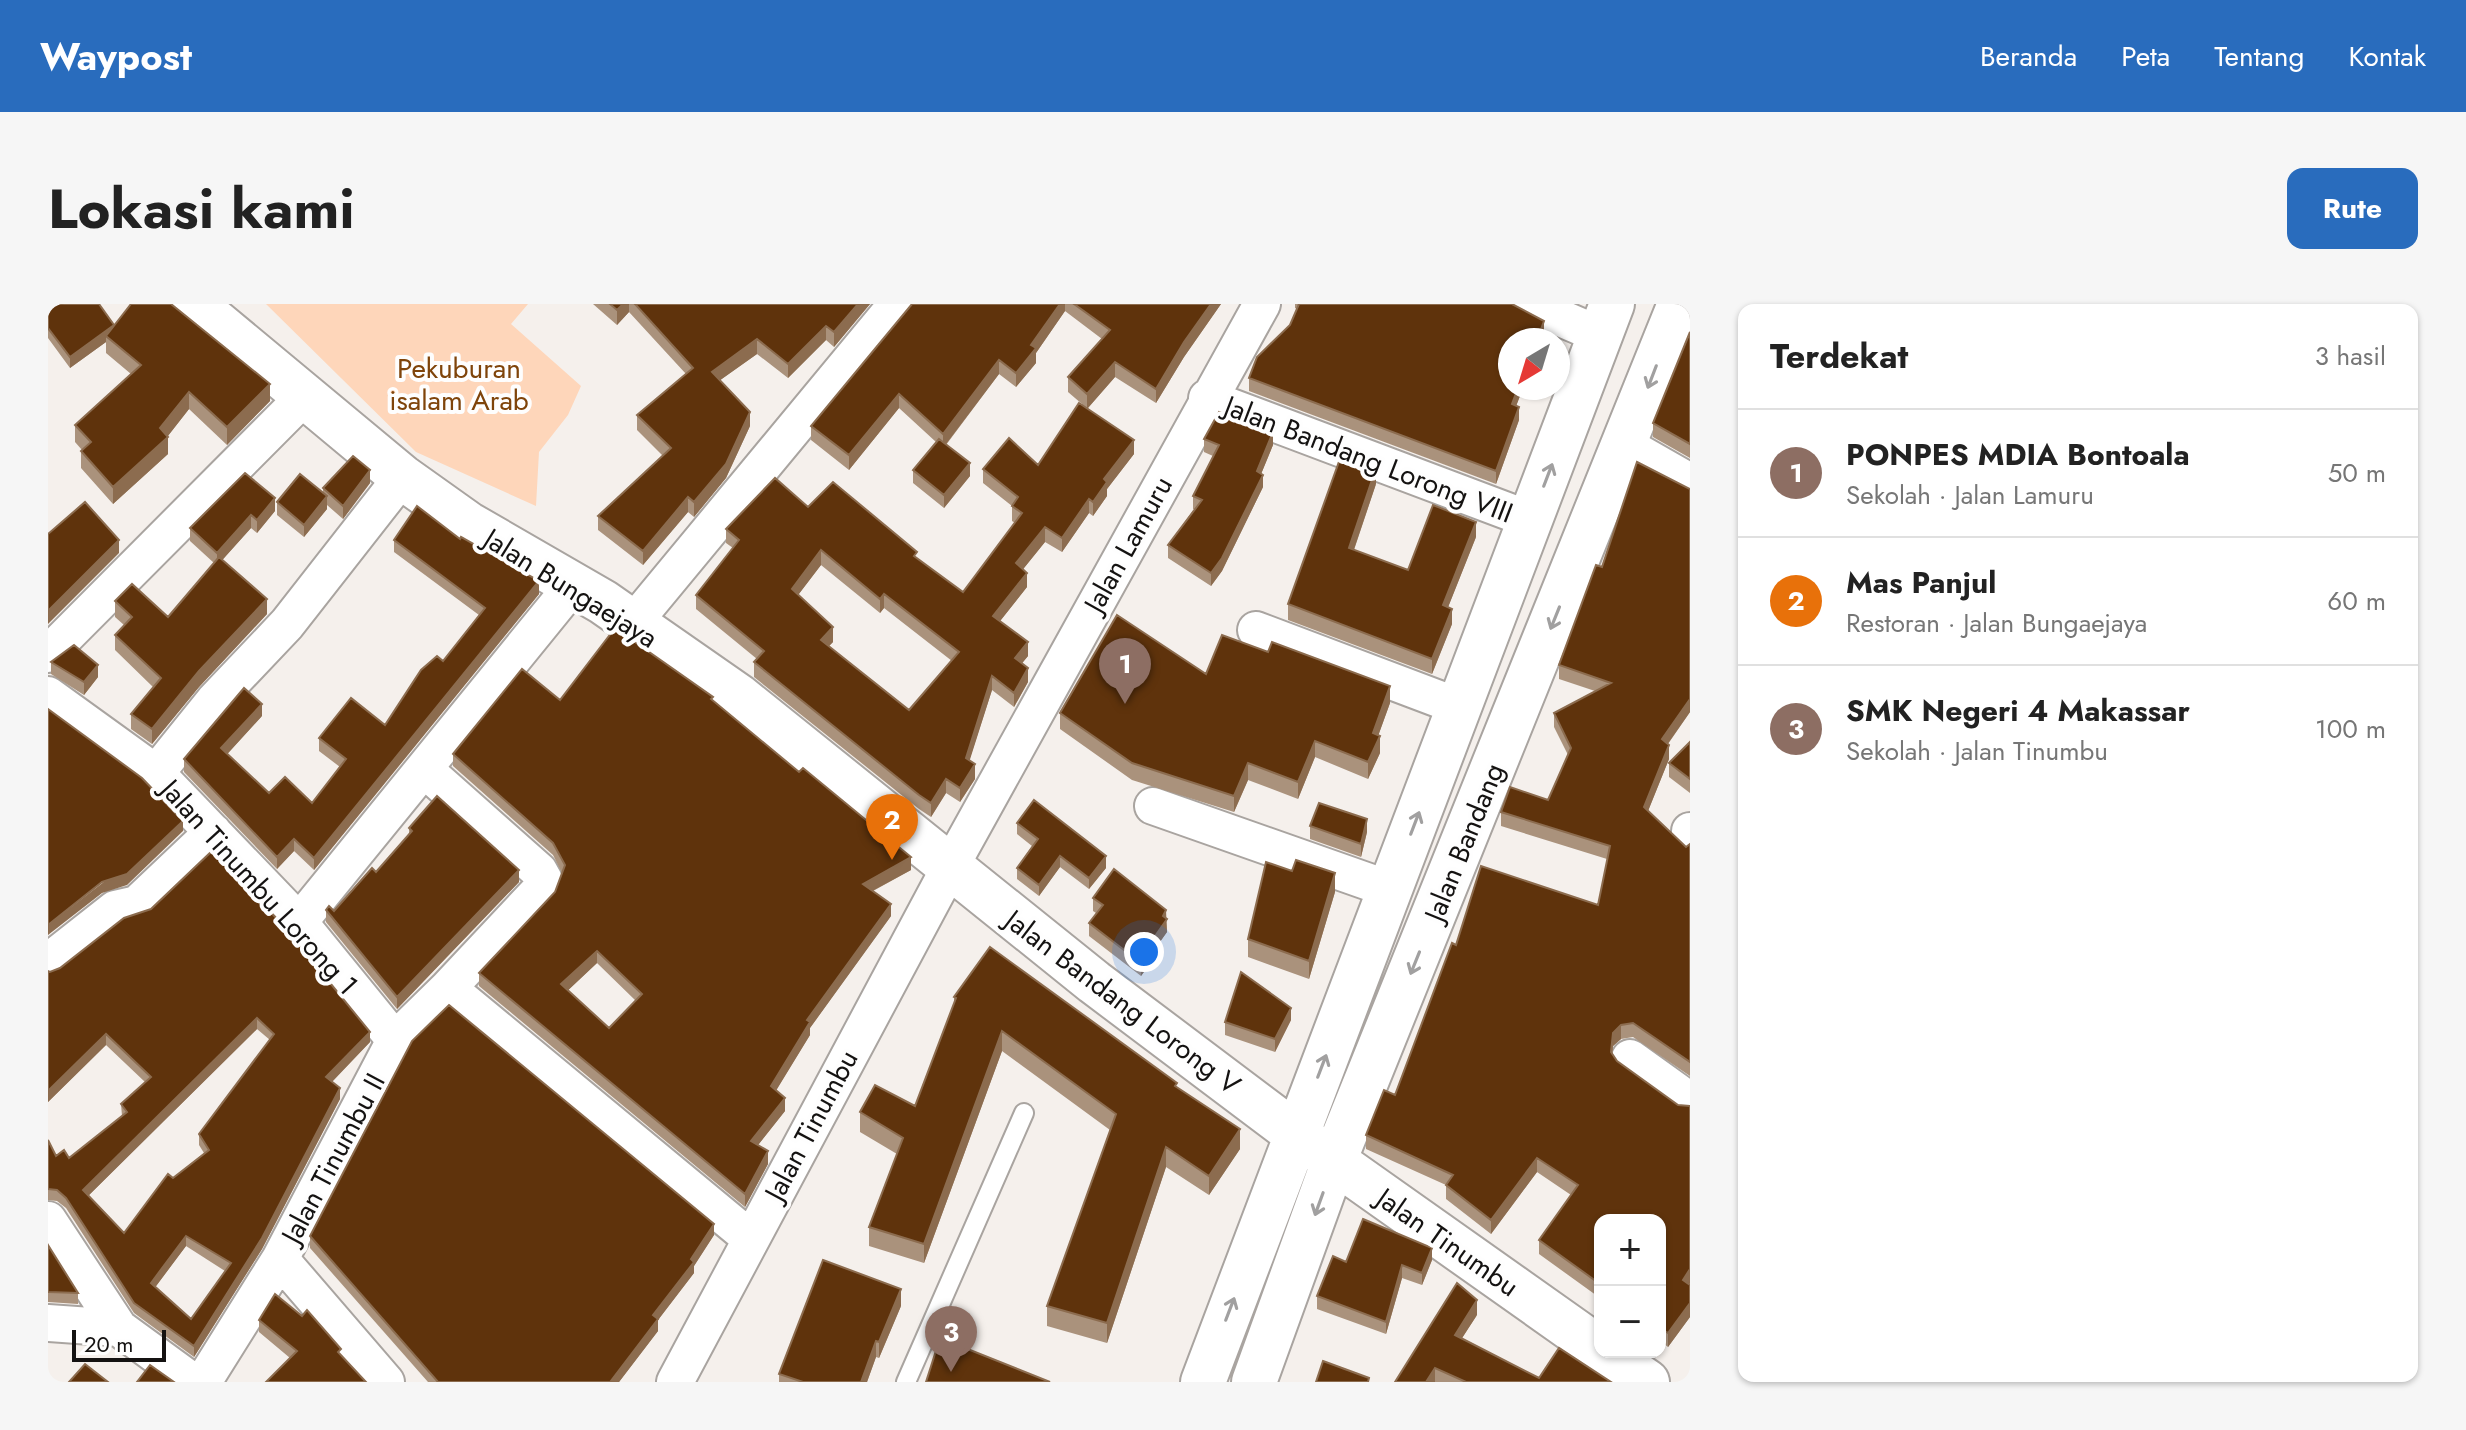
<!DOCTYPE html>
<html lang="id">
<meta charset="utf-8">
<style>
body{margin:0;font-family:Jost,sans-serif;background:#f6f6f6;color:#222}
.controls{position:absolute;right:24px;bottom:24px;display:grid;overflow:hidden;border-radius:16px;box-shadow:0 2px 6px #0004}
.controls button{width:72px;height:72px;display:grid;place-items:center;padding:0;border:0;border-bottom:2px solid #e0e0e0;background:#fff;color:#222;font:40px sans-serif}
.compass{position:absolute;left:1450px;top:24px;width:72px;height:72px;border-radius:50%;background:#fff;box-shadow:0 2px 6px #0004;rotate:218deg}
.scale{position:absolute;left:24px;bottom:20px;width:94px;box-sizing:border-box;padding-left:8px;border:4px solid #141211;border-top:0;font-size:22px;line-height:28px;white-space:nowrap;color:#141211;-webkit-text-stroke:6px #fefefe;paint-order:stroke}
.you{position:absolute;left:1096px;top:648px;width:28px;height:28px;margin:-20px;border:6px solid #fff;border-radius:50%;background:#1a73e8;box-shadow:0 0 0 12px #1a73e833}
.badge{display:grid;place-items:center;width:52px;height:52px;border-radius:50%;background:#296cbd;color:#fff;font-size:26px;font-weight:700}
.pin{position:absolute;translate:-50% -66px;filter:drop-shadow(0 2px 4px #0008)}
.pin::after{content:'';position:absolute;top:42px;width:28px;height:24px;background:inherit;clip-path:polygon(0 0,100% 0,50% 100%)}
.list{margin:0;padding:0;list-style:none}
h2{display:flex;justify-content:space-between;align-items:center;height:104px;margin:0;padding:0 32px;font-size:34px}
h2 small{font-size:26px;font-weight:400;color:#767676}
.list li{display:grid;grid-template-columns:52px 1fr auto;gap:24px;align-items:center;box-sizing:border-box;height:128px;padding:0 32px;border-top:2px solid #e0e0e0}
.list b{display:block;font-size:30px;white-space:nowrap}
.list p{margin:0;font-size:26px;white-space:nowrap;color:#767676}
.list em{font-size:26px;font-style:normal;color:#767676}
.map{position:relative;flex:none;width:1642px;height:1078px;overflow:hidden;border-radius:16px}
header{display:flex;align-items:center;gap:48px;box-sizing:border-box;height:112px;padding:0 40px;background:#296cbd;color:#fff}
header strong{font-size:38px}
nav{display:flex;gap:44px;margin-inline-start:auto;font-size:28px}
.intro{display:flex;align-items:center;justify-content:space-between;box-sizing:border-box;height:192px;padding:0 48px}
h1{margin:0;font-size:56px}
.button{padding:20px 36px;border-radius:16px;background:#296cbd;color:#fff;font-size:28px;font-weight:700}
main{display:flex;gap:48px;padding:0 48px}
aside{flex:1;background:#fff;border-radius:16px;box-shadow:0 2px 6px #0004}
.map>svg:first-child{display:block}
.green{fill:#fed6ba}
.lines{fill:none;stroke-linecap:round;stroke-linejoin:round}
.lane-casing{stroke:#a9a4a0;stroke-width:22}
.street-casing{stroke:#a9a4a0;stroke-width:40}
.secondary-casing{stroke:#a9a4a0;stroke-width:48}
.lane{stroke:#fff;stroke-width:18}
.street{stroke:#fff;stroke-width:36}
.secondary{stroke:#fff;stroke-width:44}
.wall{fill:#aa927c;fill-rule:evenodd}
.shaded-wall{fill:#8c6c4f}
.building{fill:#5f330c;stroke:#8c6c4f;stroke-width:2;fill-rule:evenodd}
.oneway{stroke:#a1a0a0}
.labels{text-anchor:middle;stroke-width:8;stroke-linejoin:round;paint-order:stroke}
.park-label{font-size:28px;fill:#7f440a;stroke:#fefefe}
.street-label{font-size:28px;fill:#141211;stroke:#fefefe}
</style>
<header>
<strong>Waypost</strong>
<nav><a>Beranda</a><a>Peta</a><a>Tentang</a><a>Kontak</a></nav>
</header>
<div class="intro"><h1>Lokasi kami</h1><a class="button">Rute</a></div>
<main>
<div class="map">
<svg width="1642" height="1078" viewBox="0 0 1642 1078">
<rect width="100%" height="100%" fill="#f5f0ec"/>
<!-- green -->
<path class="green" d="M218,0H480L463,20L533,82L520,111L491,148L488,202L368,148Z"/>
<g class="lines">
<defs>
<path id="lane" d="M858,1078L976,809"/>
<path id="street" d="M1480,0L1552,31
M1159,94L1483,216
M1577,141L1642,178
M585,319L849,0
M1208,326L1412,403
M0,350L256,93
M0,391L108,469L251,618L347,736L400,684L702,934
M376,465L491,567L496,576L492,586L400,684
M108,469L166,397L239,320L354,173
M1105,502L1341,585
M1642,527V528
M251,618L526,280
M0,658L67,605L89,600L165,528
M1582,754L1642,797
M0,916L71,1024
M232,955L338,1078
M0,1019L71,1024L145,1078
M155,1078L232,955L347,736
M627,1078L901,565L1214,0"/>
<path id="secondary" d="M146,0L354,173L420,220L555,298L690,392L1046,678L1248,830L1552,1045
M1556,1048L1599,1078
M1155,1078L1564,0
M1206,1078L1286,857L1632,0"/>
</defs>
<!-- lane casing -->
<use href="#lane" class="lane-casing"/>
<!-- street casing -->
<use href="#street" class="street-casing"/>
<!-- secondary casing -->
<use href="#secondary" class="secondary-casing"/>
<!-- lane -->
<use href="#lane" class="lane"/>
<!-- street -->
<use href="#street" class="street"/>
<!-- secondary -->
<use href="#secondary" class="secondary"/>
</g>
<!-- wall -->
<path class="wall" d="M0,0L66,21L222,97L179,141L141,105L119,133L120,150L65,200L33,164V147L34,146L27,138V121L83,70L58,49V38L22,64L0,34Z
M545,0H822L786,43L778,36L740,74L709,50L672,76L702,122L678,174L646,213L640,208L595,261L550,226V212L615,152L589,126V111L638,70L581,8L569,21Z
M864,0H1173L1136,53L1108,99L1067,73L1040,104L1086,150L1059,185V192L1045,212L1041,209L1014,248L997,238L975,265L979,283L952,317L980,352L974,359L980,378L966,403L944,386L921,457L927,475L912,498L898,489L883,513L871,505L706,373V358L709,355L648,305V291L685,244L678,239V225L760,203L869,254L915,288L967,219L964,217V202L935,179V165L990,161L1034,100L1020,88V73L1054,35L1017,7L988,49V59L968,83L951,70L898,141L922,172L896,204L865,179V166L888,138L851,104L801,166L763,136V122ZM773,261L832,309L836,304L904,357L861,406L781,342L785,338L750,291Z
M1247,0H1464L1496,30L1494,36H1462V84H1475L1468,102L1471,116L1448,180L1201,87V74L1242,21L1249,5L1247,4Z
M1642,28V154L1605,133V119Z
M1156,135L1225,141L1213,170L1215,183L1174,267L1163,282L1120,254V241L1146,205H1145V192L1165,152L1156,148Z
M322,179L295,215L279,201V205L256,233L229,211V198L275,189V184Z
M1328,180L1306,246L1360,266L1428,233L1400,303L1404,320L1384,370L1240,316V300Z
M227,207L209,229L203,224L174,256L219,310L151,383L104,440L83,425V410L105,383L67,346V331L76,321L67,313V297L120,313L166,259L142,237V224Z
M412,235L491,290L266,566L246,547L229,565L136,468V455L214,412L179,450L221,489L264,499L292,463L271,447V434L337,421L395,357L431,311L346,248V236Z
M1548,261L1642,408L1620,440L1621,455L1600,507L1638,543L1642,540V772L1585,733L1573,735L1565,742L1564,750L1642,981V1013L1620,1043L1612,1037V916H1552V994L1491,950V936L1523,891L1489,868L1443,930L1398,895V881L1318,845V831L1347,791L1408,641L1550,601L1559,555L1453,522V508L1500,496L1520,451L1506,423V409L1547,387L1511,375V361Z
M3,358L50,373L36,391L3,370Z
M1158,370L1342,399L1330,432L1332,449L1320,475L1267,453L1250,495L1200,476L1186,508L1084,476L1012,425V409Z
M512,396H665L863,566L825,587L843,612L762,724V731L728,786L737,807L710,841L720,860L697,903L431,682V669L507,588L514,569L505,551L405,462V450ZM549,659L588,697L561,724L520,686Z
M1642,438V489L1621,473V459Z
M969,519L1058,564L1041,585L1012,563L991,592L969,575V564L984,542L969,530Z
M1262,522L1319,528L1313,553L1262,535Z
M361,524L471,578L349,705L278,618V606L286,607L328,568L361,531Z
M1287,588L1261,675L1200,653V635Z
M1045,594L1118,614L1119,628L1109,642V650L1093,672L1041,632V619L1048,609L1045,607Z
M0,667L322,738L284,778L292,795L214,945L146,1053L86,1009L18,904L9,897L0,896V836L8,852L21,854L74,812L73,800L97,778L58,741L0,798ZM209,725L222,736L151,830V841L156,849L125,874L76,929L40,892ZM138,942L177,967L143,1015L107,983Z
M906,693L1129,784L1192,845L1161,891L1118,863L1059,1039L999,1022V1002L1062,826L954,747L876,959L821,942V923L849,850L812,828V808L867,802L906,701Z
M1243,716L1227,748L1177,731V718Z
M666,931L646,962V969L610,1016V1027L571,1078H380L262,944V932Z
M0,941L30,989V1000L0,998Z
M1384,956L1374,981L1354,974L1338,1030L1269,1005V992L1298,958Z
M853,1002L831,1054L828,1053L819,1078H731V1070Z
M1429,1011L1414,1034L1491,1074L1563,1078H1347Z
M211,1016L293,1051L242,1054L211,1028Z"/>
<!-- shaded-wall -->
<path class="shaded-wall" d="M575,0H581V8L569,21V6Z
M810,0H822L786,43V28Z
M1012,0H1017V7L988,49V59L968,83V69L983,41Z
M1163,0H1173L1136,53L1108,99V85L1136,38Z
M1496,17V30L1494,36H1489Z
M66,21L58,32V38L22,64V53Z
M778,22V36L740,74V60Z
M709,35V50L664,82V68Z
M951,56V70L895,144V130Z
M1067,58V73L1039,105V90Z
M222,80V97L179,141V123Z
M1470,84H1475L1464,113V100Z
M141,88V105L116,137L120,133V150L65,200V183Z
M851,90V104L801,166V151Z
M1471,103V116L1448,180V167Z
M702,108V122L678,174L646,213V198Z
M1225,128V141L1209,180V167Z
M1086,136V150L1059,185V192L1045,212V198L1056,175Z
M922,159V172L896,204V191Z
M1328,164V180L1301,260V244Z
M322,166V179L295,215V202Z
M1215,171V183L1174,267L1163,282V269Z
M279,192V205L256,233V221Z
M640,193V208L595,261V247Z
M227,194V207L209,229V216Z
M1041,195V209L1014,248V234Z
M203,211V224L169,262V249Z
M1428,218V233L1395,316V301Z
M997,223V238L968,274V259Z
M71,236V249L0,320V307Z
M773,246V261L744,299V285Z
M979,269V283L945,326V312Z
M491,277V290L266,566V554Z
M836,290V304L832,309V295Z
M219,295V310L151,383L104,440V425L151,367Z
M1404,305V320L1384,370V355Z
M785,323V338L773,350V336Z
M980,338V352L967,368V354Z
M50,361V373L36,391V378Z
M980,364V378L966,403V389Z
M944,372V386L918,468V454Z
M1342,382V399L1325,446V429Z
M1642,395V408L1614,448V435Z
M214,400V412L173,457V444Z
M1332,432V449L1320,475V458Z
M1267,437V453L1250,495V478Z
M1621,441V455L1596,517V503Z
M1200,459V476L1186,508V492Z
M927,460V475L912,498V484Z
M898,475V489L883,513V499Z
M1319,515V528L1313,553V540Z
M135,517V527L79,581L54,589L0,631V621Z
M246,535V547L229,565V553Z
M1012,552V563L991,592V581Z
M1058,552V564L1041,585V574Z
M863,553V566L815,592V580Z
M471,566V578L349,705V693Z
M1287,569V588L1261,675V657Z
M843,600V612L762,724V731L723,795V782L759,716Z
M1118,606L1119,628L1109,642V650L1093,672V659Z
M549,647V659L513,693V680Z
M1243,704V716L1227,748V735Z
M209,714V725L35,897V886Z
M1573,721V735L1565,742L1563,762L1565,729Z
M954,727V747L876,959V940Z
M322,728V738L278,784V773Z
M58,730V741L0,798V787Z
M292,784V795L214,945L146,1053V1042Z
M737,794V807L703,850V837Z
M1192,825V845L1161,891V872Z
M1118,843V863L1059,1039V1019Z
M720,847V860L697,903V890Z
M1489,854V868L1443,930V916Z
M666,920V931L646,962V969L610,1016V1027L571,1078H563L605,1011Z
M138,932V942L103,989V979Z
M1384,944V956L1374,981V969Z
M1354,961V974L1338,1030V1018Z
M1642,965V979L1635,990V976Z
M853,985V1002L831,1054V1038Z
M1429,996V1011L1407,1045V1031Z
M1642,999V1013L1620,1043V1029Z
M828,1037V1053L819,1078H813Z
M1387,1064V1078H1378Z"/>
<!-- building -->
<path class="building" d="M0,0H51L66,21L22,53L0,24Z
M83,0H123L222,80L179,123L141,88L112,124L120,133L65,183L33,147L43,138L27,121L93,61L58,32Z
M562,0H575L569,6Z
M587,0H810L786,28L778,22L740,60L709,35L664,68L702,108L678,160L646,198L640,193L595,247L550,212L623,144L589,111L645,64Z
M864,0H1012L983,41L988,44L968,69L951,56L895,130L851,90L801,151L763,122Z
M1026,0H1163L1136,38L1108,85L1067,58L1039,90L1020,73L1062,26Z
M1251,0H1464L1496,17L1489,36H1462V84H1470L1464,100L1471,103L1448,167L1201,74L1209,53L1242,21Z
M1642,28V140L1605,119Z
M1031,99L1086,136L1056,175L1059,178L1045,198L1041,195L1014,234L997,223L968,259L979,269L945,312L980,338L967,354L980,364L966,389L944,372L918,454L927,460L912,484L898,475L883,499L871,491L706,358L716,347L648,291L691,236L678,225L727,174L760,203L785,178L869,248L866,252L915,288L974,209L964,202L970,193L935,165L961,134L990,161ZM773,246L832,295L836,290L911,348L861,406L773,336L785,323L744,285Z
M1171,108L1225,128L1209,167L1215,171L1174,254L1163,269L1120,241L1154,196L1145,192L1171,141L1156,135Z
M891,135L922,159L896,191L865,166Z
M305,152L322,166L295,202L275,184Z
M1293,152L1328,164L1301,244L1360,266L1385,201L1428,218L1395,301L1404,305L1384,355L1240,300Z
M1589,158L1642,185V395L1614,435L1621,441L1596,503L1638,543L1642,540V758L1585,719L1573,721L1565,729L1563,748L1569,757L1630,801L1642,802V965L1635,976L1642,981V999L1620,1029L1612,1024V916H1552V980L1491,936L1530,881L1489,854L1443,916L1398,881L1405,871L1318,831L1336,786L1347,791L1404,639L1408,641L1433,562L1550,601L1562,542L1453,508L1462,483L1500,496L1523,444L1506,409L1563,379L1511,361L1548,261L1554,263Z
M197,169L227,194L209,216L203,211L169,249L142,224Z
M252,170L279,192L256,221L229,198Z
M37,198L71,236L0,307V230Z
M369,202L412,235L413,233L491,277L266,554L246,535L229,553L136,455L196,384L214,400L173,444L221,489L237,473L264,499L298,455L271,434L303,394L337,421L373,366L389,352L395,357L437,304L346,236Z
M171,253L219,295L151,367L104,425L83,410L113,374L67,331L84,313L67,297L84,280L120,313Z
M1069,311L1158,370L1174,331L1220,348L1224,338L1342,382L1325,429L1332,432L1320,458L1267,437L1250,478L1200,459L1186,492L1084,459L1012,409Z
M567,324L665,393L663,395L751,468L755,464L863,553L815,580L843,600L759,716L762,718L723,782L737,794L703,837L720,847L697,890L431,669L507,588L517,561L505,539L405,450L474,365L512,396ZM549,647L594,690L561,724L513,680Z
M26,341L50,361L36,378L3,358Z
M0,405L94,474L135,517L79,570L54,578L0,621Z
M1642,438V475L1621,459Z
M389,492L471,566L349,693L278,606L281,602L286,607L324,564L328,568L364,527L361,524Z
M986,496L1058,552L1041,574L1012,552L991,581L969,564L990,535L969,519Z
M1271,499L1319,515L1313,540L1262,522Z
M164,547L235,621L322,728L278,773L292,784L214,934L146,1042L86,999L18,894L9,886L0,885V836L8,852L16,846L21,854L79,808L73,800L103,773L58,730L0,787V667L2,668L12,664L76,614L103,605ZM209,714L226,730L151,830L161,846L125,874L120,870L76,929L35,886ZM138,932L183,959L143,1015L103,979Z
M1248,556L1287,569L1261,657L1200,635L1218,558L1244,567Z
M1066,565L1118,606L1115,612L1119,615L1105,635L1109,637L1093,659L1041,619L1055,601L1045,594Z
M942,643L1129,779L1127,782L1192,825L1161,872L1118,843L1059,1019L999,1002L1068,810L954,727L876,940L821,923L855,834L812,808L827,781L867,802L908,694L906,693Z
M1193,668L1243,704L1227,735L1177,718Z
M401,701L666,920L643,955L646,958L605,1011L610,1015L563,1077L565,1078H390L262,932L364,737Z
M1315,915L1384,944L1374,969L1354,961L1338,1018L1269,992L1285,952L1298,958Z
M0,941L30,989L0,988Z
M775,956L853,985L831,1038L828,1037L813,1078H755L731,1070Z
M1409,979L1429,996L1407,1031L1491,1074L1511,1044L1563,1078H1418L1387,1064L1378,1078H1347Z
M227,990L254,1012L259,1006L293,1045L290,1048L318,1078H218L249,1047L211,1016Z
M892,1034L1002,1078H878Z
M1275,1057L1321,1074L1320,1078H1268Z
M37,1060L60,1078H21Z
M102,1061L126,1078H89Z"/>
<!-- one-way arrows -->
<defs><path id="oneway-shaft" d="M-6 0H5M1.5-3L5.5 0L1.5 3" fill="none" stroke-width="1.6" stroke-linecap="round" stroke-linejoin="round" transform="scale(2)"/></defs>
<g class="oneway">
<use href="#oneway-shaft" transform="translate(1604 73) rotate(111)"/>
<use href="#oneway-shaft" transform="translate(1500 171) rotate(-69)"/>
<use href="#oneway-shaft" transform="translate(1507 314) rotate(112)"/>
<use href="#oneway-shaft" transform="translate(1367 519) rotate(-69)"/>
<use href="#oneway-shaft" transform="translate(1367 659) rotate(112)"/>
<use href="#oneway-shaft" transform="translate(1274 762) rotate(-69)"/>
<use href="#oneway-shaft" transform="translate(1271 900) rotate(110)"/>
<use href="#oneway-shaft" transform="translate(1182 1005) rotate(-69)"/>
</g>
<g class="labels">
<!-- park labels -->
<g class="park-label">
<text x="411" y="74">Pekuburan<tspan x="411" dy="32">isalam Arab</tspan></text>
</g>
<!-- street labels -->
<g class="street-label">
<text transform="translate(1321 155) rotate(21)" y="10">Jalan Bandang Lorong VIII</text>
<text transform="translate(1080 240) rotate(-61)" y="10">Jalan Lamuru</text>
<text transform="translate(523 284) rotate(32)" y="10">Jalan Bungaejaya</text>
<text transform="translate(1416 538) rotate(-68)" y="10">Jalan Bandang</text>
<text transform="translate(212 583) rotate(48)" y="10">Jalan Tinumbu Lorong 1</text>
<text transform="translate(1075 698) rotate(37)" y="10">Jalan Bandang Lorong V</text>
<text transform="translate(763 821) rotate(-62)" y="10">Jalan Tinumbu</text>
<text transform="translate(285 854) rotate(-62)" y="10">Jalan Tinumbu II</text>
<text transform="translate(1400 938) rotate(35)" y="10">Jalan Tinumbu</text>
</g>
</g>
</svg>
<div class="controls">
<button>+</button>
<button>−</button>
</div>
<svg class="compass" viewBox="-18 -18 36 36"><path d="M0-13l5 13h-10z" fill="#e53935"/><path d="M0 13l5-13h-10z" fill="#767676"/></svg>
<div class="scale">20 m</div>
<div class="you"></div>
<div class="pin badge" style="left:1077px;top:400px;background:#8d6e63">1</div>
<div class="pin badge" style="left:844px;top:556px;background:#e8710a">2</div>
<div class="pin badge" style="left:903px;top:1068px;background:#8d6e63">3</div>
</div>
<aside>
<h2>Terdekat<small>3 hasil</small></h2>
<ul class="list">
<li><span class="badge" style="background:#8d6e63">1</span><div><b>PONPES MDIA Bontoala</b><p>Sekolah · Jalan Lamuru</p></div><em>50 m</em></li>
<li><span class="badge" style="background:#e8710a">2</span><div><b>Mas Panjul</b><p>Restoran · Jalan Bungaejaya</p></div><em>60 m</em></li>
<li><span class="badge" style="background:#8d6e63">3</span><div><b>SMK Negeri 4 Makassar</b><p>Sekolah · Jalan Tinumbu</p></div><em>100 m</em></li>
</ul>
</aside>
</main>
